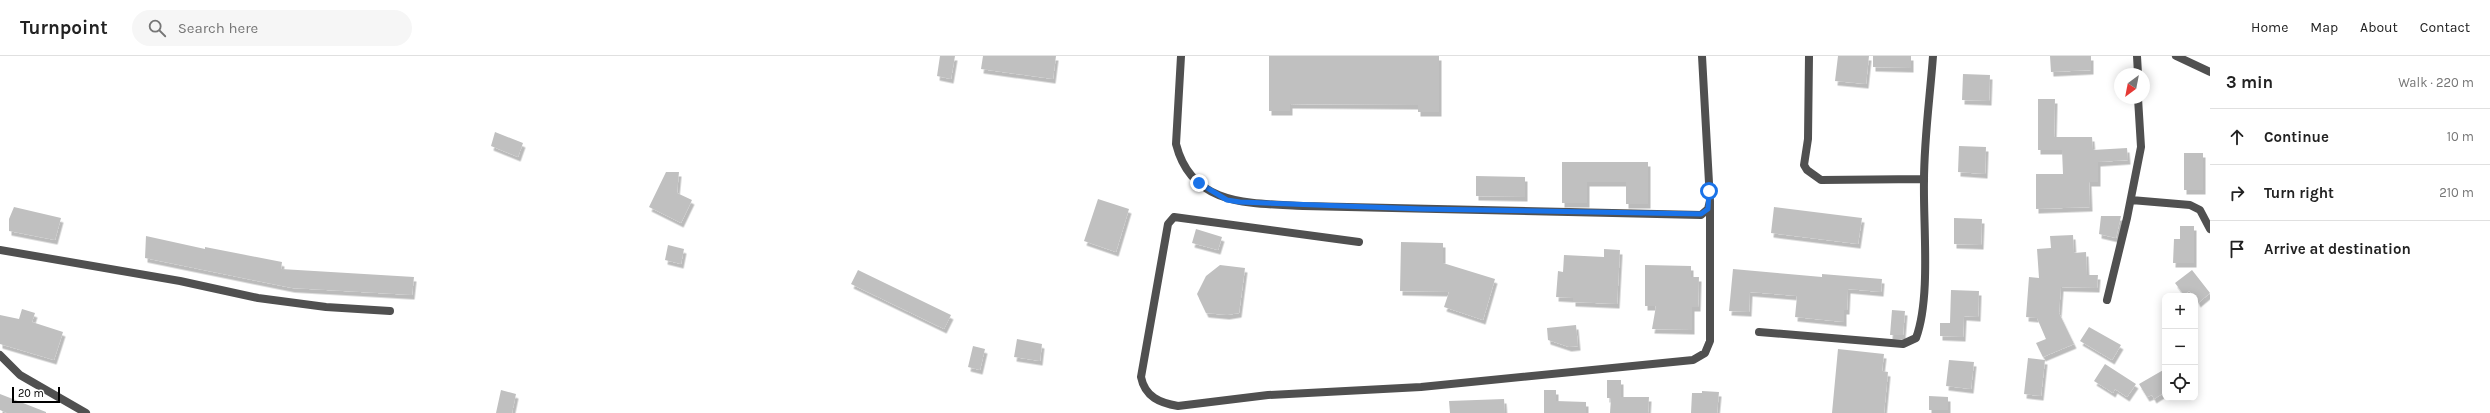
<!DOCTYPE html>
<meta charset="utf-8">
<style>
body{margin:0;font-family:Karla,sans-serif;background:#f6f6f6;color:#222}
.controls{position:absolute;right:12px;bottom:12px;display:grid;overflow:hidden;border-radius:8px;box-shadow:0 2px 10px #0003}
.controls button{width:36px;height:36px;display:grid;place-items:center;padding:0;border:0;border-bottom:1px solid #e0e0e0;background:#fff;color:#222;font:20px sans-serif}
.compass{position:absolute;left:2114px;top:12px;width:36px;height:36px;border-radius:50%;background:#fff;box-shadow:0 2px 10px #0003;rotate:212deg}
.scale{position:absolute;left:12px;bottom:10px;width:48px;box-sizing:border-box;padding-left:4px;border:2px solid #000;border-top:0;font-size:11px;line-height:14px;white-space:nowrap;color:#000;-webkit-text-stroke:3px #fff;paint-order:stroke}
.stop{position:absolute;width:12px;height:12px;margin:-9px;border:3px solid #1a73e8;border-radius:50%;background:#fff}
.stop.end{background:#1a73e8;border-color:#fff;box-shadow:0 1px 4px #0008}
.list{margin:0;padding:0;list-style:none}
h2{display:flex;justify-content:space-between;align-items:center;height:52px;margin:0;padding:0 16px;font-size:17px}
h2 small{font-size:13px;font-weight:400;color:#767676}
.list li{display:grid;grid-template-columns:26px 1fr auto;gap:12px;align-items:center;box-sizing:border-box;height:56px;padding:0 16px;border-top:1px solid #e0e0e0}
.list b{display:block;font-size:15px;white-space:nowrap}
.list em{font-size:13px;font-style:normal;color:#767676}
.icon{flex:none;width:22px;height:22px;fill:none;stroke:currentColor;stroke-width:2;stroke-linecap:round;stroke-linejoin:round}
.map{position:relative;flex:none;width:2210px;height:357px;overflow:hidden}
header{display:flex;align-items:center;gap:24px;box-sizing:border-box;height:56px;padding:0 20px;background:#fff;border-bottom:1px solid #e0e0e0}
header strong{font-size:19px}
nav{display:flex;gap:22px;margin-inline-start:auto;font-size:14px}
.search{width:280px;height:36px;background:#f6f6f6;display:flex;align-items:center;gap:10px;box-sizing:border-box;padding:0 14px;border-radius:22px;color:#767676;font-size:15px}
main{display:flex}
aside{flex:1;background:#fff}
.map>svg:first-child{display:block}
.building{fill:#c0c0c0;filter:url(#shadow)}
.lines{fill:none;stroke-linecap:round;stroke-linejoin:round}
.minor{stroke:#505050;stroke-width:8}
.route{stroke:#1a73e8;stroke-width:5}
</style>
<header>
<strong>Turnpoint</strong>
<div class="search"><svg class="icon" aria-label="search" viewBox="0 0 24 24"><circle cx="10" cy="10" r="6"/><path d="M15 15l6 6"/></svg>Search here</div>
<nav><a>Home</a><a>Map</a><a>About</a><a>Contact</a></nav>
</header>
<main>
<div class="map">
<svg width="2210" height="357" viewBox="0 0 2210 357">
<defs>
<filter id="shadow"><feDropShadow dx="2.5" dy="4.5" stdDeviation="0" flood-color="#0004"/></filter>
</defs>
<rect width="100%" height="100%" fill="#fff"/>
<!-- building -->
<path class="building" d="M940,0H955L951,23L937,20Z
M983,0H1056L1053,23L981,13Z
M1269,0H1439V56H1418V49L1290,48V55H1269Z
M1838,0H1869L1866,28L1835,25Z
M1873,0H1911V12L1873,11Z
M2050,0H2091V14L2051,16Z
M1963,18L1990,19L1989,45L1962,44Z
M2038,43H2055L2054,81H2092L2093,94L2127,92L2128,104L2098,106V126H2089L2090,151L2036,153V118H2063L2062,94H2038Z
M495,76L523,87L518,101L491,90Z
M1959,90L1986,91L1985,118L1958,116Z
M2184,97H2203V134H2184Z
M1562,106H1648V148H1626V126H1587V147H1562Z
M666,116H679L677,137L692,144L681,167L649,151Z
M1476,120L1525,121V141L1476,140Z
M1098,143L1129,153L1116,196L1084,185Z
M14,151L61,162L55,184L9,175V163Z
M1774,151L1862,162L1858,188L1771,177Z
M2101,160H2121L2116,182L2099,178Z
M1954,162L1982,163L1981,189L1954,188Z
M2180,170H2194V207H2173L2174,183H2180Z
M1196,173L1222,181L1218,194L1192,187Z
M2073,179L2074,197L2086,196L2087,219H2098L2097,232L2061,231L2059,257L2074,288L2043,301L2036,287L2046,283L2037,262L2026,261L2029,221L2039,222L2037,193L2051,192L2050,180Z
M146,180L205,193V191L282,206L281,213L414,221L412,239L292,232L145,202Z
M1401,186L1443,187V207L1495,223L1483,264L1444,251L1449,236L1400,235Z
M668,189L684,193L681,208L665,204Z
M1604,193L1620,194L1617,248L1573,246V242L1556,241L1558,215L1563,216L1564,199L1604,201Z
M1220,209L1245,212L1239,257L1227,259L1206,257L1197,238L1206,220Z
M1645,209L1691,210V221H1699L1698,251H1692V274L1652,273L1656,250H1645Z
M1733,213L1822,221V218L1882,223L1881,236L1848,233L1847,254H1844V266L1795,261L1797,240L1750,236L1749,256L1729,255Z
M858,214L951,259L944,273L851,228Z
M2192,214L2210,237L2198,247L2195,240L2189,235L2184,239L2175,227Z
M1951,234L1979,235L1978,261L1964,260L1963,281L1940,280V267H1950Z
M22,253L35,257L32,266L63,276L54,304L0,288V259L19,263Z
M1892,254L1905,255L1903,279H1890Z
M1576,269L1578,290L1569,291L1548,284L1547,272Z
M2089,271L2121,289L2112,304L2080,285Z
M1017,283L1042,288L1040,305L1014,301Z
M973,290L985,293L980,314L968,311Z
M1838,293L1884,298L1882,315L1888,316L1884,357H1832Z
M2028,302L2045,304L2041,340L2024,338Z
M1949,304L1974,306L1971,333L1946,330Z
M2105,308L2136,328L2127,341L2115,333L2113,337L2094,325Z
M2165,313V336L2154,343L2152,339L2147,341L2139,328Z
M1607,324H1621V341H1649L1648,357H1610L1611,342H1607Z
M501,334L516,338L512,357H496Z
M1544,334H1556V345L1586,346V357H1544Z
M1702,335L1719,336L1717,357H1691L1692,337H1702Z
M0,338L46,356V357H7L0,354Z
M1929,340L1948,341V354H1929Z
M1504,343L1505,357H1450L1449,345Z"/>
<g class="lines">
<!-- minor -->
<path class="minor" d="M1181,0L1176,88C1192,151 1250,147 1303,150L1701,159L1708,153L1710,145L1702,0
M1809,0L1808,83L1804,109L1807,114L1821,124L1924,123
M2137,0L2138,18
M2176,0L2210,16
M2131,144L2190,149L2200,154L2210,173
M1359,186L1174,161L1168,168L1141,321C1145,341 1160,347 1178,350L1268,339L1421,331L1693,304L1705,297L1710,285V145
M0,194L180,225L258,242L326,251L390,255
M2107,244L2127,162L2141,91L2138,42
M1759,276L1903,288L1916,282C1931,242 1923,169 1924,125C1924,83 1930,41 1933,0
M0,299L20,319L86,357"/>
</g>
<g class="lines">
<!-- route -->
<path class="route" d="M1199,127L1227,144L1240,146L1422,153L1701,158L1708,153L1709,135"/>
</g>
</svg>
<div class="controls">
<button>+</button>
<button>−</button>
<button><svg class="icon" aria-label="locate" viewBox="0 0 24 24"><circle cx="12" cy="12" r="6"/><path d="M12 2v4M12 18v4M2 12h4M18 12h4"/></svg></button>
</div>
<svg class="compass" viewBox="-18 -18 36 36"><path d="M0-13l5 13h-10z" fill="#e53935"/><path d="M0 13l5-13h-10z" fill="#767676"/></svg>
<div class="scale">20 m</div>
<div class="stop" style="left:1709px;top:135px"></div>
<div class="stop end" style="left:1199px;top:127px"></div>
</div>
<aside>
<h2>3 min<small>Walk · 220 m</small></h2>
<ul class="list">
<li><svg class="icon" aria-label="ahead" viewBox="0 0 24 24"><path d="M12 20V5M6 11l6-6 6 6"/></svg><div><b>Continue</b></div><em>10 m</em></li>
<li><svg class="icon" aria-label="right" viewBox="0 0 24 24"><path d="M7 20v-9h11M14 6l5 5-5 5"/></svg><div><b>Turn right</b></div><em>210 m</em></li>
<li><svg class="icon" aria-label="arrive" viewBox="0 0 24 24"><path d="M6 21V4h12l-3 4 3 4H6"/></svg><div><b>Arrive at destination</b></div></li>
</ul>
</aside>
</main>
